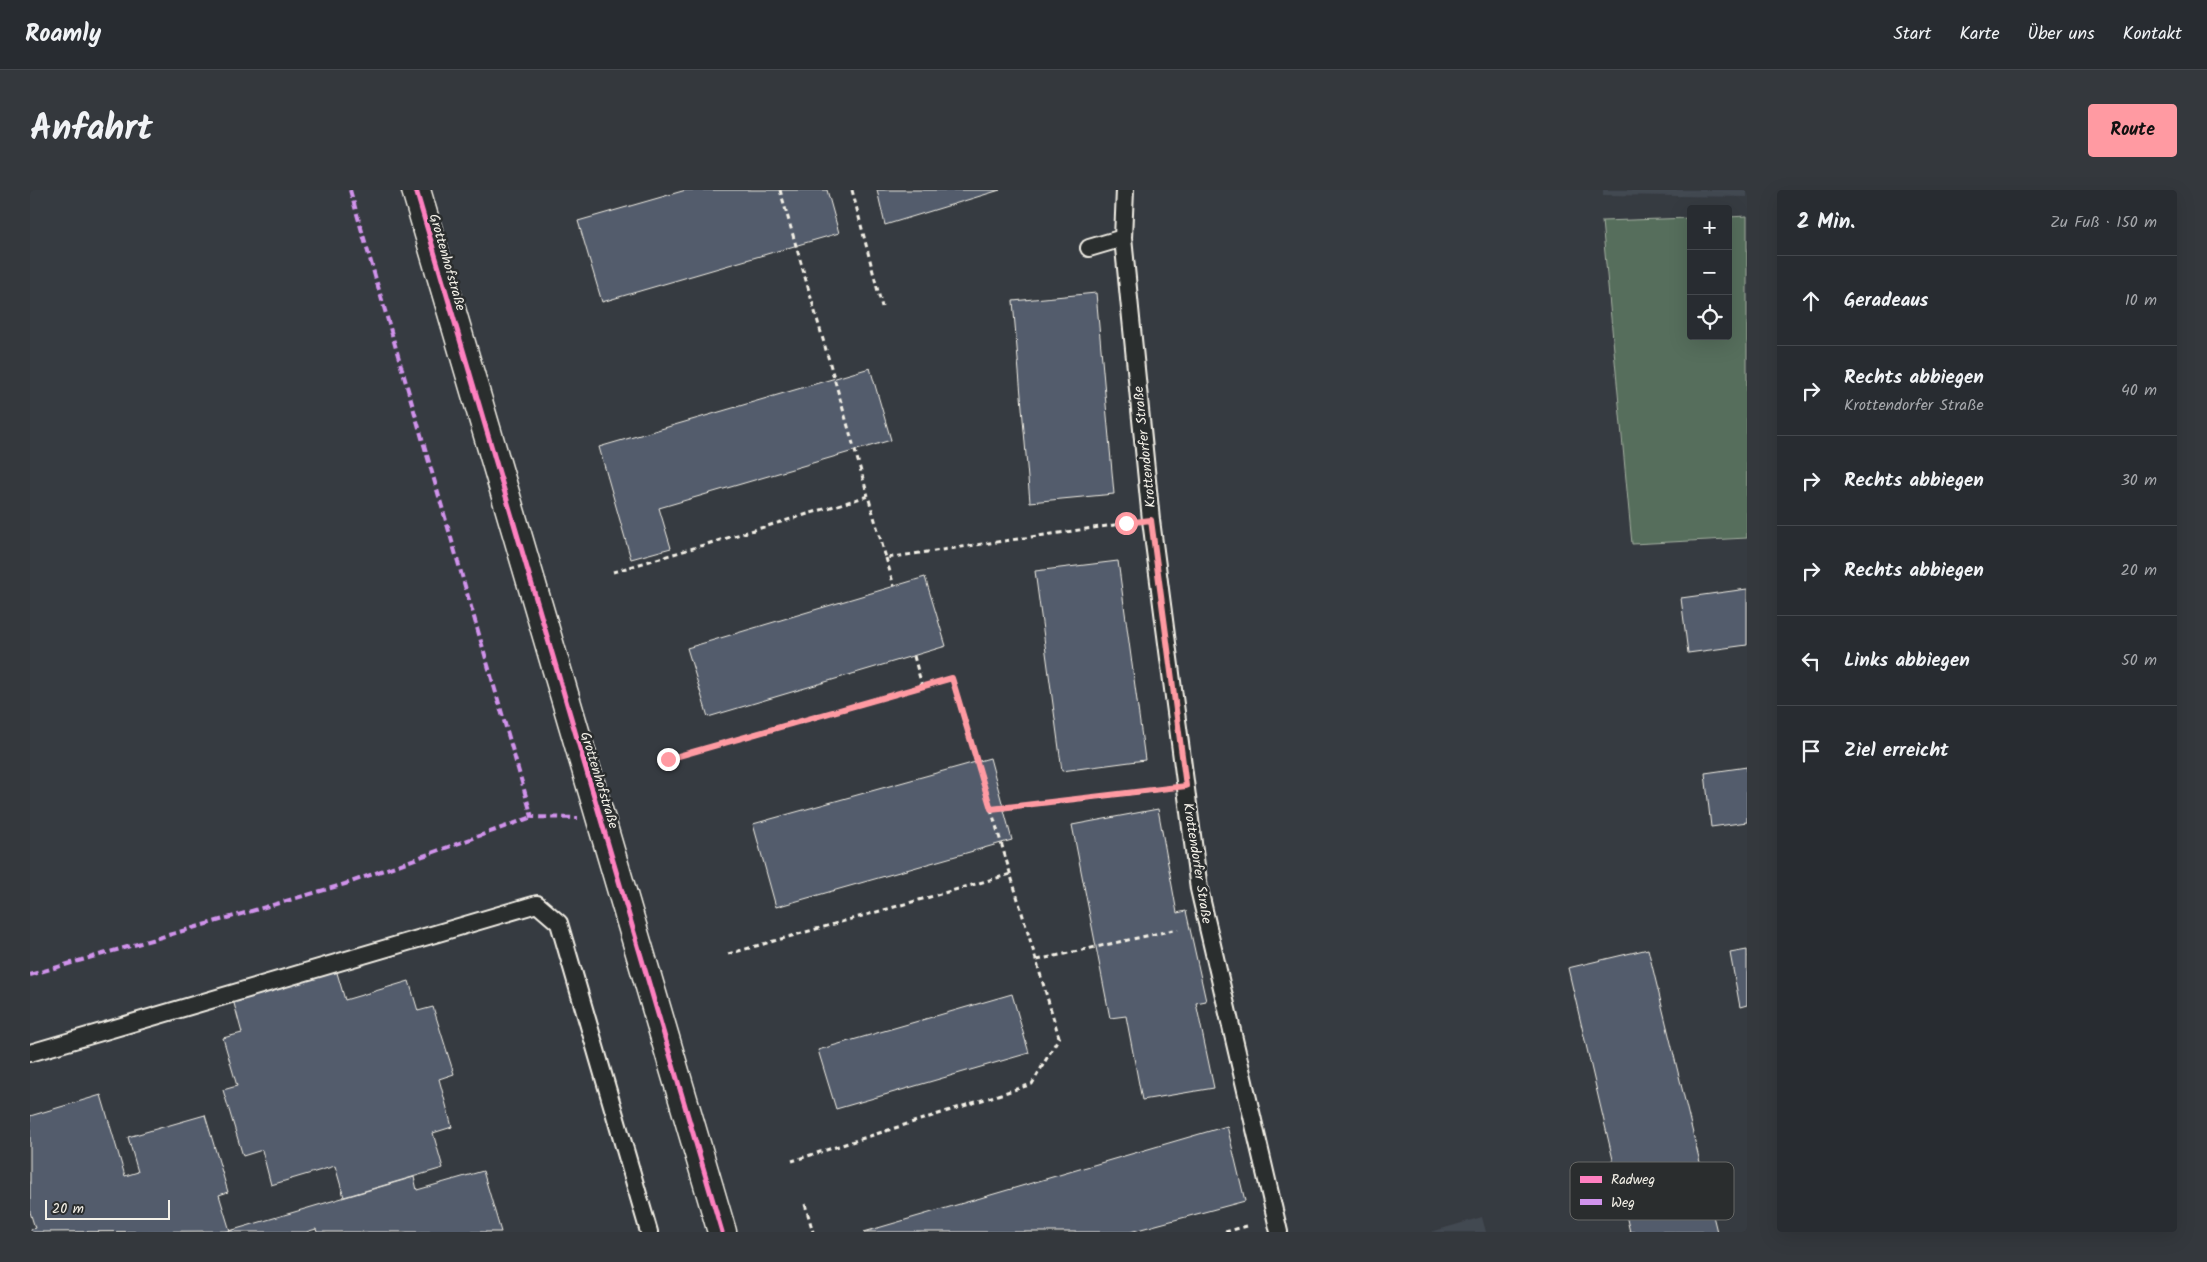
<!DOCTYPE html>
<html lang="de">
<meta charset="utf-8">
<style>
body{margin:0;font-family:Kalam,sans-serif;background:#34383d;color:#f1f3f6}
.controls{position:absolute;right:15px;top:15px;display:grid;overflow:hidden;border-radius:5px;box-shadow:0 5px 20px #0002}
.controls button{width:45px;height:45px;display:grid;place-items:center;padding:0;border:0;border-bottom:1px solid #44484d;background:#282c31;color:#f1f3f6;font:25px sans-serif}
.scale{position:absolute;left:15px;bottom:12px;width:125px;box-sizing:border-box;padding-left:5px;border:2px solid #f4f1e8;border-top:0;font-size:14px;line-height:18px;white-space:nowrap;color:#f4f1e8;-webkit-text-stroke:4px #2a2d2e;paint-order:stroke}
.stop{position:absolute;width:15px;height:15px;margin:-11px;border:4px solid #ff9aa2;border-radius:50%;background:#fff}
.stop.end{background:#ff9aa2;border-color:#fff;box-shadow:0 1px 5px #0008}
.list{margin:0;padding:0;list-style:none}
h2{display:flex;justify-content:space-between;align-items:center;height:65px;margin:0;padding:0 20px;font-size:21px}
h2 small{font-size:16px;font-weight:400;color:#a5a7ab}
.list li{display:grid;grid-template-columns:32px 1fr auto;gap:15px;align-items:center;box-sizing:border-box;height:90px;padding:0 20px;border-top:1px solid #44484d}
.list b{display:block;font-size:19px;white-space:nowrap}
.list p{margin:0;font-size:16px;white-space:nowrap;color:#a5a7ab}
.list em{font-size:16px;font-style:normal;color:#a5a7ab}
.icon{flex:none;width:28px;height:28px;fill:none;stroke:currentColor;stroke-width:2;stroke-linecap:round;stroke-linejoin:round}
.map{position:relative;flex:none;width:1717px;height:1042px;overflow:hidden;border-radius:5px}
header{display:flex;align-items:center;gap:30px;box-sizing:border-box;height:70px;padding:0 25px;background:#282c31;border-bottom:1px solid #44484d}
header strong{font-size:24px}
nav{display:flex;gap:28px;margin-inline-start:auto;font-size:18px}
.intro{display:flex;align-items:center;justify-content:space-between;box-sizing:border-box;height:120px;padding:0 30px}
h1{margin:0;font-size:35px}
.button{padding:12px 22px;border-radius:5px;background:#ff9aa2;color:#111;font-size:18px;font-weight:700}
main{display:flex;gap:30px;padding:0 30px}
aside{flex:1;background:#282c31;border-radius:5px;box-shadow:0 5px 20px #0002}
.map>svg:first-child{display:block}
.built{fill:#424851}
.green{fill:#566e5b;stroke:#a5b0a2}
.building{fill:#525c6c;stroke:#f4f1e8}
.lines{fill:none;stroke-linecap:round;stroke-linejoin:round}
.lane-casing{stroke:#f4f1e8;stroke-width:20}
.secondary-casing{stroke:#f4f1e8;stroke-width:31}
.path{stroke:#f4f1e8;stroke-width:3;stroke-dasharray:5 4;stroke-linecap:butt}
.lane{stroke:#2a2d2e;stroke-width:16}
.secondary{stroke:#2a2d2e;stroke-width:28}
.quiet{stroke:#d193ec;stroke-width:4;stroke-dasharray:8 4;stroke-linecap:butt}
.cycleway-casing{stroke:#2a2d2e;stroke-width:8}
.cycleway{stroke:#ff80c0;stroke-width:5}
.route{stroke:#ff9aa2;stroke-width:6}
.labels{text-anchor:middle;stroke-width:5;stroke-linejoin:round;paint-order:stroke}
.street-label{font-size:14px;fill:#f4f1e8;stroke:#2a2d2e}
.key{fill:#2a2d2e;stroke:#676866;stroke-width:1}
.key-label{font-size:14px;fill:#f4f1e8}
</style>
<header>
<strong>Roamly</strong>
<nav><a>Start</a><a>Karte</a><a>Über uns</a><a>Kontakt</a></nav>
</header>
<div class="intro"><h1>Anfahrt</h1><a class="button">Route</a></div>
<main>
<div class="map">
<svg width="1717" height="1042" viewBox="0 0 1717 1042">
<rect width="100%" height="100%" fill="#363b41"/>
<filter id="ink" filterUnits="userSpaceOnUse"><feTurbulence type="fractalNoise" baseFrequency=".02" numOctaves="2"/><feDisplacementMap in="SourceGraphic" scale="10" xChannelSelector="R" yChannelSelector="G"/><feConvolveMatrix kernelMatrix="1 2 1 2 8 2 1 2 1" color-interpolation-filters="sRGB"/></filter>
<g filter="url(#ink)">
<!-- built -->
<path class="built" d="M1573,0H1717V7L1573,5Z
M1452,1027L1456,1042H1401Z"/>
<!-- green -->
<path class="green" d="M1717,26V348L1602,354L1572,31L1661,28V146H1698V27Z"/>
<!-- building -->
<path class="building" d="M656,0H797L809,43L572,112L548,31Z
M847,0H970L855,35Z
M1066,103L1084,304L1000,312L983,111Z
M840,178L861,250L629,318L641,358L601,369L569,257Z
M1088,371L1115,570L1032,581L1005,381Z
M895,387L916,456L678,527L657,458Z
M1717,399V455L1658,463L1651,408Z
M960,568L982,650L746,717L723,634Z
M1717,577V632L1681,637L1675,583Z
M1128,619L1147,723L1156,721L1176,811L1166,813L1184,898L1112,910L1096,826L1080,828L1042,635Z
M1618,759L1687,1042H1600L1538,778Z
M1717,760V815L1710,817L1700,763Z
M305,776L315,810L379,791L388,821L403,817L424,884L409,889L422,937L403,943L413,978L314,1007L305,976L241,995L232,960L213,966L193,900L207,896L193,848L212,843L202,806Z
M982,804L999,863L806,919L788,860Z
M71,905L95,986L108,982L98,947L175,925L198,1002L189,1005L200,1041L0,1042V1040L5,1038L0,1022V926Z
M1197,936L1215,1011L1100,1042H834Z
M453,981L471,1042H287L286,1039L276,1042H196L384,987L387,1000Z"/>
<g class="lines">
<defs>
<path id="lane" d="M1095,0L1093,48L1121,330L1169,699L1249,1042
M1059,58L1093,48
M0,863L507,714L529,733L619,1042"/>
<path id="secondary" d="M386,0L692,1042"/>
</defs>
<!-- lane casing -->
<use href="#lane" class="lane-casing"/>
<!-- secondary casing -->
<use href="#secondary" class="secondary-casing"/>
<!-- path -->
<path class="path" d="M750,0L838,306
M822,0L852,117
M856,368L864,396
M583,382L838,306L856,368L1091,334
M884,466L892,496
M638,569L922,488L1029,847L1002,894L762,971
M961,619L1126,600
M698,764L981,684
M1007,770L1148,739
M775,1014L783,1042
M1195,1042L1217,1036"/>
<!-- lane -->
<use href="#lane" class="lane"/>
<!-- secondary -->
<use href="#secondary" class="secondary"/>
<!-- quiet -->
<path class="quiet" d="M320,0L502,627L548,628
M0,785L315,694L502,627"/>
<defs>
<path id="cycleway" d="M386,0L692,1042"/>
</defs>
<!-- cycleway casing -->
<use href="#cycleway" class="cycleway-casing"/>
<!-- cycleway -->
<use href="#cycleway" class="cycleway"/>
</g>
</g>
<g class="lines" filter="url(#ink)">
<!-- route -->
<path class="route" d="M638,569L922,488L961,619L1156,596L1121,330L1096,333"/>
</g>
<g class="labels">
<!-- street labels -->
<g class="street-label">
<text transform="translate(418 72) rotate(74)" y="5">Grottenhofstraße</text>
<text transform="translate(1114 257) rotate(-96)" y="5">Krottendorfer Straße</text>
<text transform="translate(570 590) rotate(73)" y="5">Grottenhofstraße</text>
<text transform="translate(1168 673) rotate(81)" y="5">Krottendorfer Straße</text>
</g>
</g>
<!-- legend -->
<rect x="1540" y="972" width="164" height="58" rx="8" class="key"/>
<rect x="1550" y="986" width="22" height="7" fill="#ff80c0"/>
<rect x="1550" y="1009" width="22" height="6" fill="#d193ec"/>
<g class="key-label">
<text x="1581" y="994">Radweg</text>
<text x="1581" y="1017">Weg</text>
</g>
</svg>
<div class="controls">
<button>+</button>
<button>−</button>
<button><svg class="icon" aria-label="locate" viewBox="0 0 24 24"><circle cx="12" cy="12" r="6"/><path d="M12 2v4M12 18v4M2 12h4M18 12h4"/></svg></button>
</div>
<div class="scale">20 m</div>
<div class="stop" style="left:1096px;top:333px"></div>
<div class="stop end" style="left:638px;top:569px"></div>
</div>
<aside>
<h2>2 Min.<small>Zu Fuß · 150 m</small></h2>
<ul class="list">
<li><svg class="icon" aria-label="ahead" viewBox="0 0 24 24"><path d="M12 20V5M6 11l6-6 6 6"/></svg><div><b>Geradeaus</b></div><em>10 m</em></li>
<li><svg class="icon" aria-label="right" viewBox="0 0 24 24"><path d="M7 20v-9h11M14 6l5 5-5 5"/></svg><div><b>Rechts abbiegen</b><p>Krottendorfer Straße</p></div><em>40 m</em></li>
<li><svg class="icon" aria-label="right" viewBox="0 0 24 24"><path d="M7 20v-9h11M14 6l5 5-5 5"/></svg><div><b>Rechts abbiegen</b></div><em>30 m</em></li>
<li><svg class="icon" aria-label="right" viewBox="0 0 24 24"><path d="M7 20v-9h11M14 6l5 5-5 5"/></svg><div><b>Rechts abbiegen</b></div><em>20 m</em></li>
<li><svg class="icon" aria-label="left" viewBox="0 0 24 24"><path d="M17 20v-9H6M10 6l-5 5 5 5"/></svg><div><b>Links abbiegen</b></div><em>50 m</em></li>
<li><svg class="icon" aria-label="arrive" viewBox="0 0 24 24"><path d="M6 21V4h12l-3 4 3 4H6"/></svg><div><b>Ziel erreicht</b></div></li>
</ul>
</aside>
</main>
